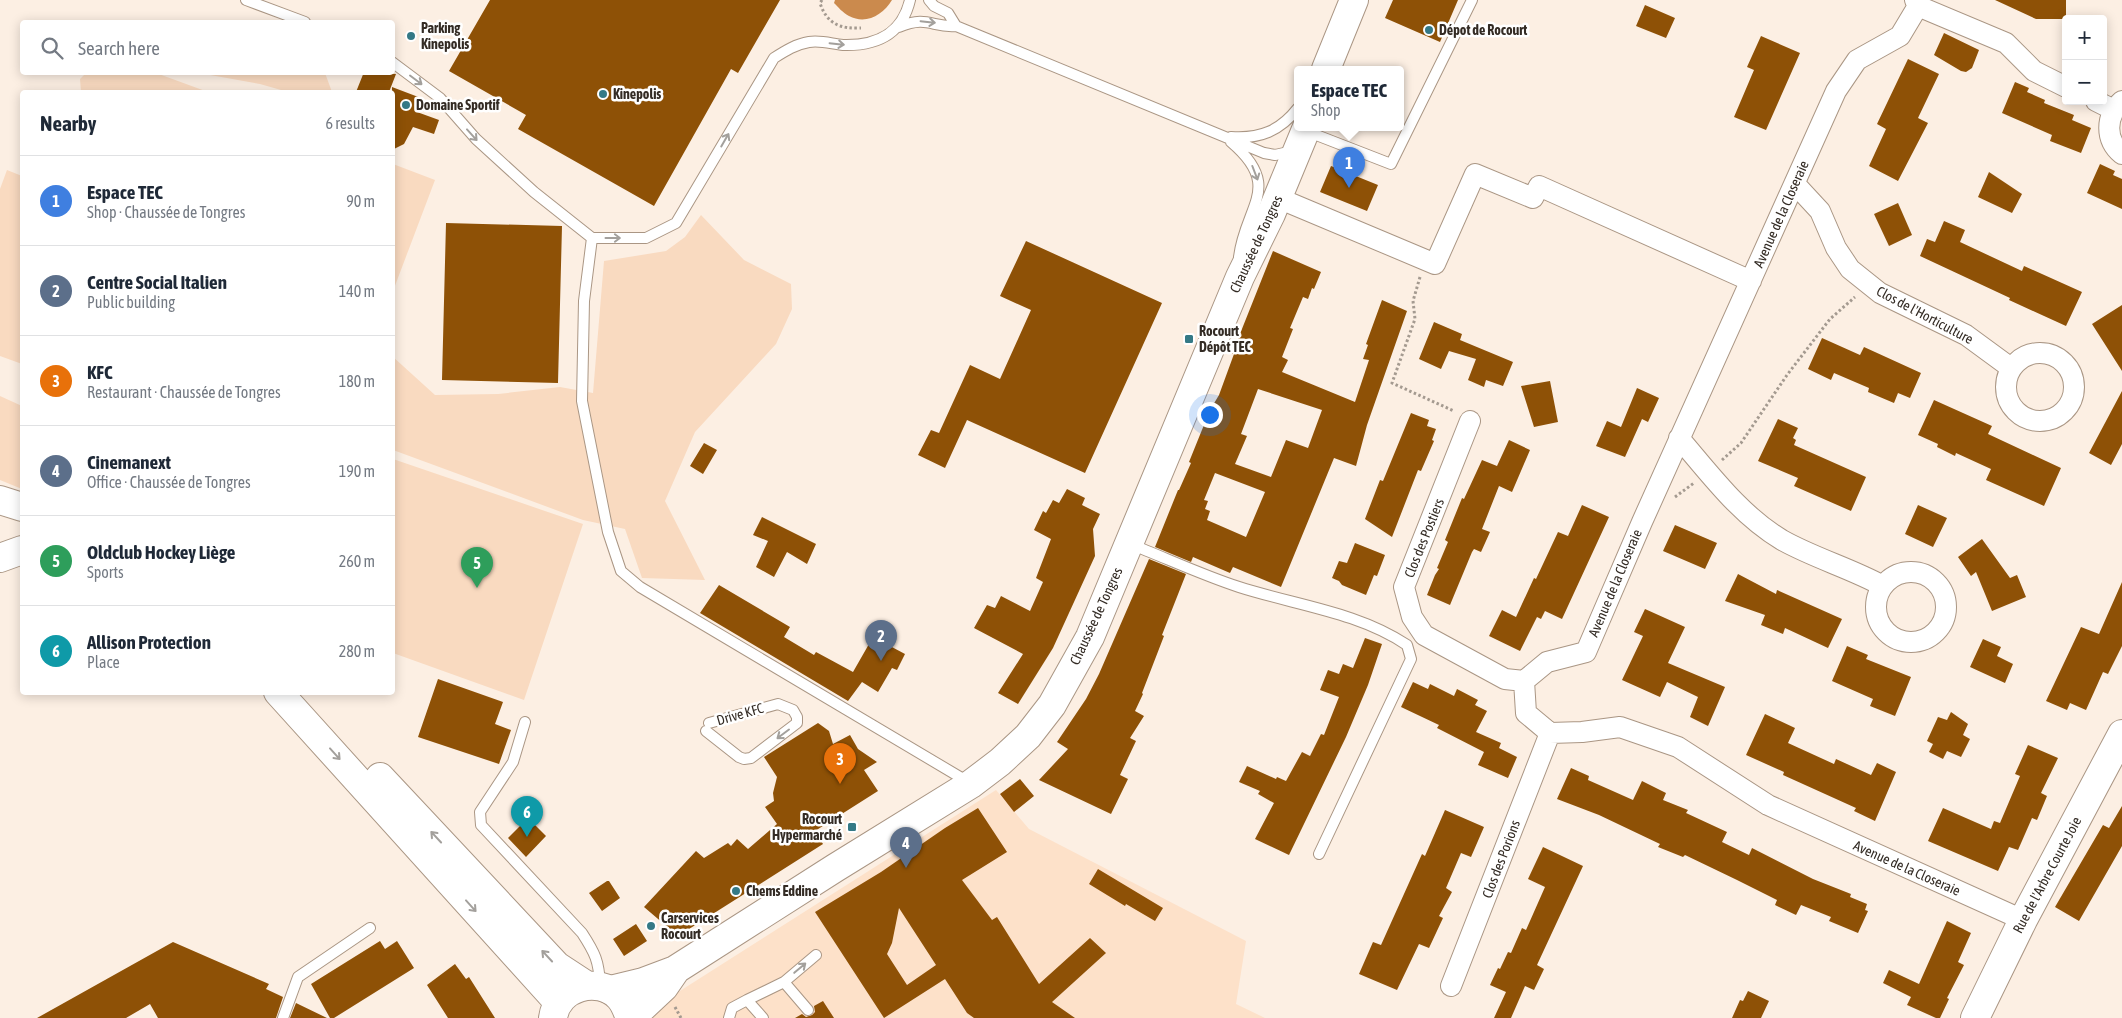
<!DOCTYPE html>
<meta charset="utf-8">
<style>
body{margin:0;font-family:"Asap Condensed",sans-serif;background:#f2f2f3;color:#1f2937}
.controls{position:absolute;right:15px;top:15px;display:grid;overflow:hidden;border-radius:5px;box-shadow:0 2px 12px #0003}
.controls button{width:45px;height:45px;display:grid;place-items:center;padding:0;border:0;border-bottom:1px solid #e0e1e3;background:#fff;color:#1f2937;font:25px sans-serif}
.you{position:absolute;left:1209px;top:414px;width:18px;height:18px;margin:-12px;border:4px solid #fff;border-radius:50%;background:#1a73e8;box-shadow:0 0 0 8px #1a73e833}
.badge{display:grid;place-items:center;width:32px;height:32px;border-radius:50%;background:#ea580c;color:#fff;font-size:16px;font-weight:700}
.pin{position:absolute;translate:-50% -41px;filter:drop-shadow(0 1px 2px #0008)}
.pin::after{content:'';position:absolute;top:26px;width:18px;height:15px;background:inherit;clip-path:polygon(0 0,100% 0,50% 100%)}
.popup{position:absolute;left:1294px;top:66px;width:110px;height:65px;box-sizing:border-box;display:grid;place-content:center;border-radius:5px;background:#fff;filter:drop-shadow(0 1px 4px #0005);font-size:16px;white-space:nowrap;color:#747a83}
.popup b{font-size:19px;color:#1f2937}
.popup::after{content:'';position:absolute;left:50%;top:100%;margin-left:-10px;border:10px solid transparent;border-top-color:#fff}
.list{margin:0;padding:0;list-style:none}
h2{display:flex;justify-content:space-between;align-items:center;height:65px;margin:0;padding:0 20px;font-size:21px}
h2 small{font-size:16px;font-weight:400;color:#747a83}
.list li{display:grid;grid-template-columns:32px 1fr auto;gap:15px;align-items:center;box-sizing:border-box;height:90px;padding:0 20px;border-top:1px solid #e0e1e3}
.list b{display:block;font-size:19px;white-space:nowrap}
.list p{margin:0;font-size:16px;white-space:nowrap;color:#747a83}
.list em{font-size:16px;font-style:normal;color:#747a83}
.icon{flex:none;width:28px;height:28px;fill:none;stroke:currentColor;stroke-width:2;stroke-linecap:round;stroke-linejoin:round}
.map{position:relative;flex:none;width:2122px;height:1018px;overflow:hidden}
.search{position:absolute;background:#fff;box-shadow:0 2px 12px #0003;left:20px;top:20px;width:375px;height:55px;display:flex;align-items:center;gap:12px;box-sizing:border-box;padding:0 18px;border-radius:5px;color:#747a83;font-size:19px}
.panel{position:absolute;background:#fff;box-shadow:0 2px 12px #0003;left:20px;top:90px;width:375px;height:605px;border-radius:5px}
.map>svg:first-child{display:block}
.built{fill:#fde1c9}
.green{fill:#f9dac0}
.water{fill:#cb8a4d}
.building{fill:#8e5106;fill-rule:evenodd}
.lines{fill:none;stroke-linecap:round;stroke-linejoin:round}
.lane-casing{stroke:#aa9684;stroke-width:12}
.street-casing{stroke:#aa9684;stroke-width:22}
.secondary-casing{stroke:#aa9684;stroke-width:30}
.primary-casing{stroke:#aa9684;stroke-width:30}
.highway-casing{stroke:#aa9684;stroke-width:30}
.path{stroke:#a49a90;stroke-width:3;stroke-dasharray:2.5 2.5;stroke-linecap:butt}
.lane{stroke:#fff;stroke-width:10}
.street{stroke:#fff;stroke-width:20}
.secondary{stroke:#fff;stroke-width:28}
.primary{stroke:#fff;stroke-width:28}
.highway{stroke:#fff;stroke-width:28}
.oneway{stroke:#a3a09c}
.poi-dot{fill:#347986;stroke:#fff;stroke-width:2}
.labels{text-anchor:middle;stroke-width:5;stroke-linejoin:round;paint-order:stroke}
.poi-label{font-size:14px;font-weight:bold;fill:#332b24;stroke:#fff;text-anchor:start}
.street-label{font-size:14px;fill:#332b24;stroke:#fff}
</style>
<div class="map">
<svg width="2122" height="1018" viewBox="0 0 2122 1018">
<rect width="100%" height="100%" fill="#fcefe3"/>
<!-- built -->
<path class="built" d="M996,790L1029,829L1246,941L1236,1004L1265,1018H646L650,1010Z"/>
<!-- green -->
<path class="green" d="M86,73H156L208,92H81L80,79Z
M199,73H325L332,92H288L260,84Z
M393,164L435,180L393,291Z
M7,170L22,176V364L0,356V189Z
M701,215L744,260L791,284L792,309L776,344L695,432L665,501L705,580L642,578L625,529L583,520L393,450L392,356L435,395L498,394L560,387L593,393L604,261L666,251L685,237Z
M0,396L22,406V489L0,480Z
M393,459L583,524L524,700L393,653Z"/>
<!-- water -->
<path class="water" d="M835,0H892C883,15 866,25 849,16C843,13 838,7 834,3Z"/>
<!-- building -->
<path class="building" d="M490,0H780L738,73L731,69L654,206L518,129L526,115L449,71Z
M1393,0H1458L1440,42L1385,18Z
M1995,0H2066V19H2036Z
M1645,5L1675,18L1666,38L1636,26Z
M1944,33L1979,50L1972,68L1966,72L1961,71L1934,55Z
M1761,36L1800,53L1766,130L1734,117L1754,70L1747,67Z
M1908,59L1939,74L1918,118L1928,123L1898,181L1869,166L1886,129L1877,124Z
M364,72L396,74L389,92H356Z
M2015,82L2029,88L2027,92L2045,100L2044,103L2074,115L2072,120L2091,128L2081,153L2050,141L2052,135L2002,113Z
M392,87L421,98L417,112L439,120L434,134L413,127L404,144L392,150Z
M2100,164L2115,171L2113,175L2122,179V209L2087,193Z
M1331,166L1378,185L1367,211L1320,192Z
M1989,172L2022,194L2012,213L1978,197Z
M1898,203L1912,235L1889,246L1874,214Z
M1944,221L1965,230L1960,242L2022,271L2024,266L2082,292L2066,326L2009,300L2010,298L1920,256L1927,239L1935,242Z
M446,223L562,226L558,383L442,380Z
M1026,241L1162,303L1085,473L967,420L945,468L918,455L931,430L939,433L970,365L1000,379L1031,310L1000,296Z
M1273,251L1321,272L1314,289L1312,288L1308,299L1303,297L1290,328L1293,329L1282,357L1288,360L1282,372L1355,402L1369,360L1363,359L1368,345L1366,344L1382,300L1407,311L1367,425L1356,466L1334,458L1281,587L1233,567L1230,573L1193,557L1191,562L1155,547L1178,490H1179L1191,463L1189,462L1210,410L1219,395L1234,354H1232ZM1258,389L1322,410L1308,448L1286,440L1271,477L1235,464L1247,436L1241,434ZM1215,473L1265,492L1246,537L1207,520L1210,511L1205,509L1208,501L1204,500Z
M2122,305V371L2092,324Z
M1434,322L1462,334L1460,340L1513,362L1503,386L1486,380L1484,387L1468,380L1476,359L1449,351L1441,369L1419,359Z
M1822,338L1860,355L1864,347L1921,373L1910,398L1898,393L1894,403L1868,392L1869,388L1834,373L1831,380L1808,369Z
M1550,381L1558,422L1534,427L1521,386Z
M1637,388L1659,398L1648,422L1642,419L1625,457L1596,446L1607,421L1621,427Z
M2122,391V444L2111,465L2089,453Z
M1934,400L1992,426L1988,434L2061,468L2044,506L1986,480L1991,469L1956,453L1955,456L1937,447L1938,444L1918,435Z
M1411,413L1429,420L1427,426L1436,429L1432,440L1434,441L1421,471L1418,470L1392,537L1365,519L1380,480L1383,481Z
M1778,419L1798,428L1793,438L1796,440L1794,445L1866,477L1851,511L1794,486L1798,478L1758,461Z
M1509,440L1530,450L1512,492L1499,486L1482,529L1490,532L1481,552L1474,549L1472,552L1450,605L1427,595L1435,575L1439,569L1437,568L1448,542L1445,540L1462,498L1464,499L1482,460L1497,466Z
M704,443L717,450L703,474L690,466Z
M1067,489L1085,498L1082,505L1100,514L1093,529L1095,556L1053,648L1018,704L998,693L1023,654L974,628L987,605L995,608L1001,596L1030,611L1043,582L1036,578L1051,539L1034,530L1043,511L1046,513L1053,500L1059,503Z
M1582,505L1609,517L1562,619L1545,611L1541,619L1537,617L1520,651L1489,636L1502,610L1516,617L1534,578L1536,579L1558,532L1568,536Z
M1918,505L1947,518L1933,547L1905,534Z
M762,517L816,544L807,564L787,552L774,577L756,567L768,541L753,535Z
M1675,525L1717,543L1705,569L1663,551Z
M1982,539L2010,578L2017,575L2026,597L1992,611L1976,572L1971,576L1958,557Z
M1355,543L1385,555L1377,576L1374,575L1366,595L1342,585L1339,581L1332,578L1339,561L1347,563Z
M1149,559L1186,574L1162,635L1164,636L1142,693L1143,694L1135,711L1144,716L1130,738L1136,741L1120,775L1128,779L1111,814L1039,780L1068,749L1057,742L1086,699L1099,674Z
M1738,574L1776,594L1777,590L1842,619L1828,648L1785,628L1783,634L1761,625L1765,615L1725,601Z
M2122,582V646L2108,674L2103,672L2086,710L2070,703L2067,710L2046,701L2081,627L2099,634Z
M719,585L790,627L784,637L814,655L816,652L853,672L873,637L905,654L897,670L892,668L878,692L862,682L848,701L700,613Z
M1645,609L1685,627L1668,663L1725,687L1708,726L1690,717L1698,697L1667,682L1660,697L1622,680L1643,636L1634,632Z
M1365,638L1382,644L1368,685L1346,737L1289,855L1255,839L1274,803L1258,794L1260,791L1239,782L1247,766L1276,779L1277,777L1286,781L1302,752L1310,756L1321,734L1324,735L1339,697L1320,690L1328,670L1339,674L1343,664L1353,668Z
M1983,639L2001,647L1997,656L2013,664L2005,683L1970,667Z
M1847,646L1868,655L1866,659L1911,677L1895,716L1870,706L1873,699L1832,681Z
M438,679L503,702L495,724L511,730L499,764L418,737Z
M1413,682L1428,689L1430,684L1454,696L1457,689L1478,700L1475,705L1487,711L1476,732L1501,743L1499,748L1517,757L1508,778L1478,765L1484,752L1437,728L1439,725L1401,707Z
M1951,712L1968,724L1963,735L1970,739L1961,757L1947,751L1943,759L1929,752L1933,744L1927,741L1938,717L1947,720Z
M1765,714L1795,728L1788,743L1834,764L1836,759L1871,775L1877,763L1896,772L1875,821L1854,811L1856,808L1783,775L1784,772L1746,755Z
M818,723L829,731L833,744L850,735L858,749L877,762L864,770L878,791L815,831L823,844L678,936L644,907L696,851L704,858L728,843L731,846L737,839L748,849L777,824L765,807L774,801L773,793L777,777L764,757Z
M2028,745L2058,758L2041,793L2047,796L2037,820L2032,818L2018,850L2009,847L1998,871L1928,841L1943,808L1991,829L1994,821L2000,823L2020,776L2015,774Z
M1571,768L1589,776L1588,780L1633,800L1642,781L1666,793L1663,800L1688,810L1686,813L1727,832L1722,842L1749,855L1752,848L1813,879L1851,894L1850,897L1867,904L1865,910L1868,911L1858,933L1829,921L1831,917L1801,905L1796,915L1775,905L1777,900L1737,880L1685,855L1683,857L1658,847L1660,844L1599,815L1557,799Z
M1020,779L1034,796L1014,812L1000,794Z
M2122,806V846L2079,921L2055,907L2103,825L2109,828Z
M978,808L1007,852L962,880L992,920L997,917L1039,984L1090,938L1106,953L1052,1002L1075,1018H974L967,1013L945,979L884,1018L815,912L881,872L945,828ZM899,908L936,965L907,985L887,954L892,943Z
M1445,810L1484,827L1471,857L1461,853L1446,888L1452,892L1439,916L1443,918L1429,948L1419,944L1397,990L1359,974L1373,942L1381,945L1422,854L1425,856Z
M528,818L546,836L526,857L508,838Z
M1543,847L1583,866L1537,965L1544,969L1534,990L1525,986L1511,1018H1494L1506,992L1490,985L1498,968L1500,969L1508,952L1511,953L1522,928L1526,930L1545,887L1528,879Z
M1098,869L1163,908L1155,921L1126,904L1125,906L1089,884Z
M607,881H609L620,898L602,911L589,893Z
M1947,921L1971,933L1958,962L1964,965L1947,998L1949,999L1940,1018H1936L1907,1005L1911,997L1883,983L1889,970L1919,984Z
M636,924L647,941L624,956L613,939Z
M380,941L385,949L397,941L414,968L334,1018H330L311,984Z
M173,942L269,984L266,989L283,997L276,1018H158L150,1004L126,1018H37Z
M455,964L466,979L469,977L495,1018H448L427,985Z
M1748,991L1769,1001L1761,1018H1732L1740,1000L1743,1001Z
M823,1001L834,1018H795L802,1014L806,1017L812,1015L815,1012L814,1006Z
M296,1003L327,1018H290Z"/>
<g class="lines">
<defs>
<path id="lane" d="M246,0L305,22
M929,0L934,6L948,13L956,26
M899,27C928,15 932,28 956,26L1264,153L1275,155L1293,151
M392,62L440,98L476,139L534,192L592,238H646L676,223L774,58C785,51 796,44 809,42C821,40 832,44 843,45C877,46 902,34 910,0
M1306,131L1391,164L1472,0
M1231,137C1260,139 1280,131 1298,108
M1231,142C1284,187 1245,206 1239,257
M592,238L584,301L582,401L608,532L621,571L640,587L970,783
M1130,544C1166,558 1202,575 1239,587C1295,605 1358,612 1407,645L1411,659L1319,854
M525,722L513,762L480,812L481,825L582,933C595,953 599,961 600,985
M706,731L739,757L744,759L751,758L797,723V717L793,710L778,704L709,723
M784,982L808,1010
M747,1000L784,982L816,955
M283,1018L298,977L370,928
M729,1018L732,1008L747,1000L763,1018"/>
<path id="street" d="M1915,0L1918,6L1900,36L1857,60L1836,91L1642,522L1586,652L1547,662L1524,681L1526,713L1550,733L1582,732L1620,727L1678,747L1768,805L2023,920
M1918,6L2006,43L2034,71L2066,87
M2096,101L2114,110
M2122,101C2105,116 2105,140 2122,154
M1795,184L1820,211L1836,248L1850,269L1880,293L1966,335L2011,368
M1278,198L1435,264L1475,174L1533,198L1539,186L1751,281
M2006 387a34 34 0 1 1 68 0a34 34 0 1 1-68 0Z
M1470,421L1404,587L1412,617L1424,635L1505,679L1524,681
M1679,438C1710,474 1740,515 1782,540C1814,558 1850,568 1883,586
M1876 607a35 35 0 1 1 70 0a35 35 0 1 1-70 0Z
M1451,986L1550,733"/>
<path id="secondary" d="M1326,69L1354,0
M610,990L643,982L675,970L835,868L971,784L1000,762L1028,736L1052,705L1090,637L1240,277L1271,214L1307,127
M631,1018L664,987L675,971
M1975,1018L2023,920L2122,734"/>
<path id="primary" d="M553,1018C557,987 598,975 619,997C625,1003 627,1011 630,1018"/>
<path id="highway" d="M0,500L22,507
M0,558L22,550
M278,692L558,1002
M380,777L557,966L586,985"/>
</defs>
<!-- lane casing -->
<use href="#lane" class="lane-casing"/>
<!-- street casing -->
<use href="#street" class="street-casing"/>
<!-- secondary casing -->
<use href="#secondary" class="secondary-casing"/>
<!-- primary casing -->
<use href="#primary" class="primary-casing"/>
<!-- highway casing -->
<use href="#highway" class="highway-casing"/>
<!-- path -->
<path class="path" d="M822,0L820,3C827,24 840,29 861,28
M1420,277L1413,301L1415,319L1392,383L1454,411
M1722,460L1741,443L1787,375L1830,319L1855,297
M1675,497L1694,483
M675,1007L681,1018"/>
<!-- lane -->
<use href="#lane" class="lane"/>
<!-- street -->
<use href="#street" class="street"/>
<!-- secondary -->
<use href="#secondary" class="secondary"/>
<!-- primary -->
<use href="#primary" class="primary"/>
<!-- highway -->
<use href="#highway" class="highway"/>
</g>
<!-- one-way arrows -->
<defs><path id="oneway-shaft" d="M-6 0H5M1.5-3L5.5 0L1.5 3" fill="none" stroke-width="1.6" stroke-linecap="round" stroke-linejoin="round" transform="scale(1.25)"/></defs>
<g class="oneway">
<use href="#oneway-shaft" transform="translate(928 22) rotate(6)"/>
<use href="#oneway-shaft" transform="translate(837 44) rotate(6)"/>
<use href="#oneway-shaft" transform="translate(416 80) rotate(37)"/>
<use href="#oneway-shaft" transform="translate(472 135) rotate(48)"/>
<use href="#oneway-shaft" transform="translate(725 140) rotate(-60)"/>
<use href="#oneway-shaft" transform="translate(1255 173) rotate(69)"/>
<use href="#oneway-shaft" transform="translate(613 238)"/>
<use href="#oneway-shaft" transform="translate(783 734) rotate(143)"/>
<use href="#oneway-shaft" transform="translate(335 754) rotate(48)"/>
<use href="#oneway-shaft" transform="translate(436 837) rotate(-133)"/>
<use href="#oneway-shaft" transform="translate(471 906) rotate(48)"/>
<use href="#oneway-shaft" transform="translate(547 956) rotate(-133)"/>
<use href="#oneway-shaft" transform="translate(800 968) rotate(-40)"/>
</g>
<!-- markers -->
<g class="poi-dot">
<circle cx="1429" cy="30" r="5"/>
<circle cx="411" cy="36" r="5"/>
<circle cx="603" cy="94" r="5"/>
<circle cx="406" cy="105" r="5"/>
<rect x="1184" y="334" width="10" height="10" rx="2.5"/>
<rect x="847" y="822" width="10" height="10" rx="2.5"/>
<circle cx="736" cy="891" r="5"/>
<circle cx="651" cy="926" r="5"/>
</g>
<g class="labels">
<!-- poi labels -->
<g class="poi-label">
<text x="421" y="33">Parking<tspan x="421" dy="16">Kinepolis</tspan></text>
<text x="1439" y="35">Dépot de Rocourt</text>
<text x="613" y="99">Kinepolis</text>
<text x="416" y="110">Domaine Sportif</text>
<text x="1199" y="336">Rocourt<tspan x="1199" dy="16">Dépôt TEC</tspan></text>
<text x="842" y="824" text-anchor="end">Rocourt<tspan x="842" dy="16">Hypermarché</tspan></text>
<text x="746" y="896">Chems Eddine</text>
<text x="661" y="923">Carservices<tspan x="661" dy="16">Rocourt</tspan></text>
</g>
<!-- street labels -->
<g class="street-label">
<text transform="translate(1781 214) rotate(-66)" y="5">Avenue de la Closeraie</text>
<text transform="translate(1256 244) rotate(-65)" y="5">Chaussée de Tongres</text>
<text transform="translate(1925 315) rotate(28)" y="5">Clos de l'Horticulture</text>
<text transform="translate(1424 538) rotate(-68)" y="5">Clos des Postiers</text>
<text transform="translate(1615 583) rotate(-67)" y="5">Avenue de la Closeraie</text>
<text transform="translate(1096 616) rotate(-65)" y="5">Chaussée de Tongres</text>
<text transform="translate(740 714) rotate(-16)" y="5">Drive KFC</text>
<text transform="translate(1501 859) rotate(-69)" y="5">Clos des Porions</text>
<text transform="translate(1907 868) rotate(24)" y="5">Avenue de la Closeraie</text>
<text transform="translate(2047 875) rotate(-62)" y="5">Rue de l'Arbre Courte Joie</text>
</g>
</g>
</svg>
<div class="controls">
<button>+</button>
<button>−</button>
</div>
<div class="you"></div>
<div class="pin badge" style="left:1349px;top:188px;background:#3f7fe0">1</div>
<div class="popup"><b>Espace TEC</b>Shop</div>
<div class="pin badge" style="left:881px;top:661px;background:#5c6f8a">2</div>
<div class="pin badge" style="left:840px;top:784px;background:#e8710a">3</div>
<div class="pin badge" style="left:906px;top:868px;background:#5c6f8a">4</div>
<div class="pin badge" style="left:477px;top:588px;background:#2e9e5b">5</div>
<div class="pin badge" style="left:527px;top:837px;background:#0f9aa8">6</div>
<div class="search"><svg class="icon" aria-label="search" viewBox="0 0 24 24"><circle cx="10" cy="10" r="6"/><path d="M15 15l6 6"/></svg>Search here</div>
<section class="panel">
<h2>Nearby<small>6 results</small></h2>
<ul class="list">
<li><span class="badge" style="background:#3f7fe0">1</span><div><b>Espace TEC</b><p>Shop · Chaussée de Tongres</p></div><em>90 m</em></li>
<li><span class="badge" style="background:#5c6f8a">2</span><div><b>Centre Social Italien</b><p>Public building</p></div><em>140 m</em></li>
<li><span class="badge" style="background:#e8710a">3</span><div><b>KFC</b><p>Restaurant · Chaussée de Tongres</p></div><em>180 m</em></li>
<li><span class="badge" style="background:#5c6f8a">4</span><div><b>Cinemanext</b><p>Office · Chaussée de Tongres</p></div><em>190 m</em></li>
<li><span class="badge" style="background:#2e9e5b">5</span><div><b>Oldclub Hockey Liège</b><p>Sports</p></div><em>260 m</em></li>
<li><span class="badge" style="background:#0f9aa8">6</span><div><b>Allison Protection</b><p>Place</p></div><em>280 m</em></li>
</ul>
</section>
</div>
